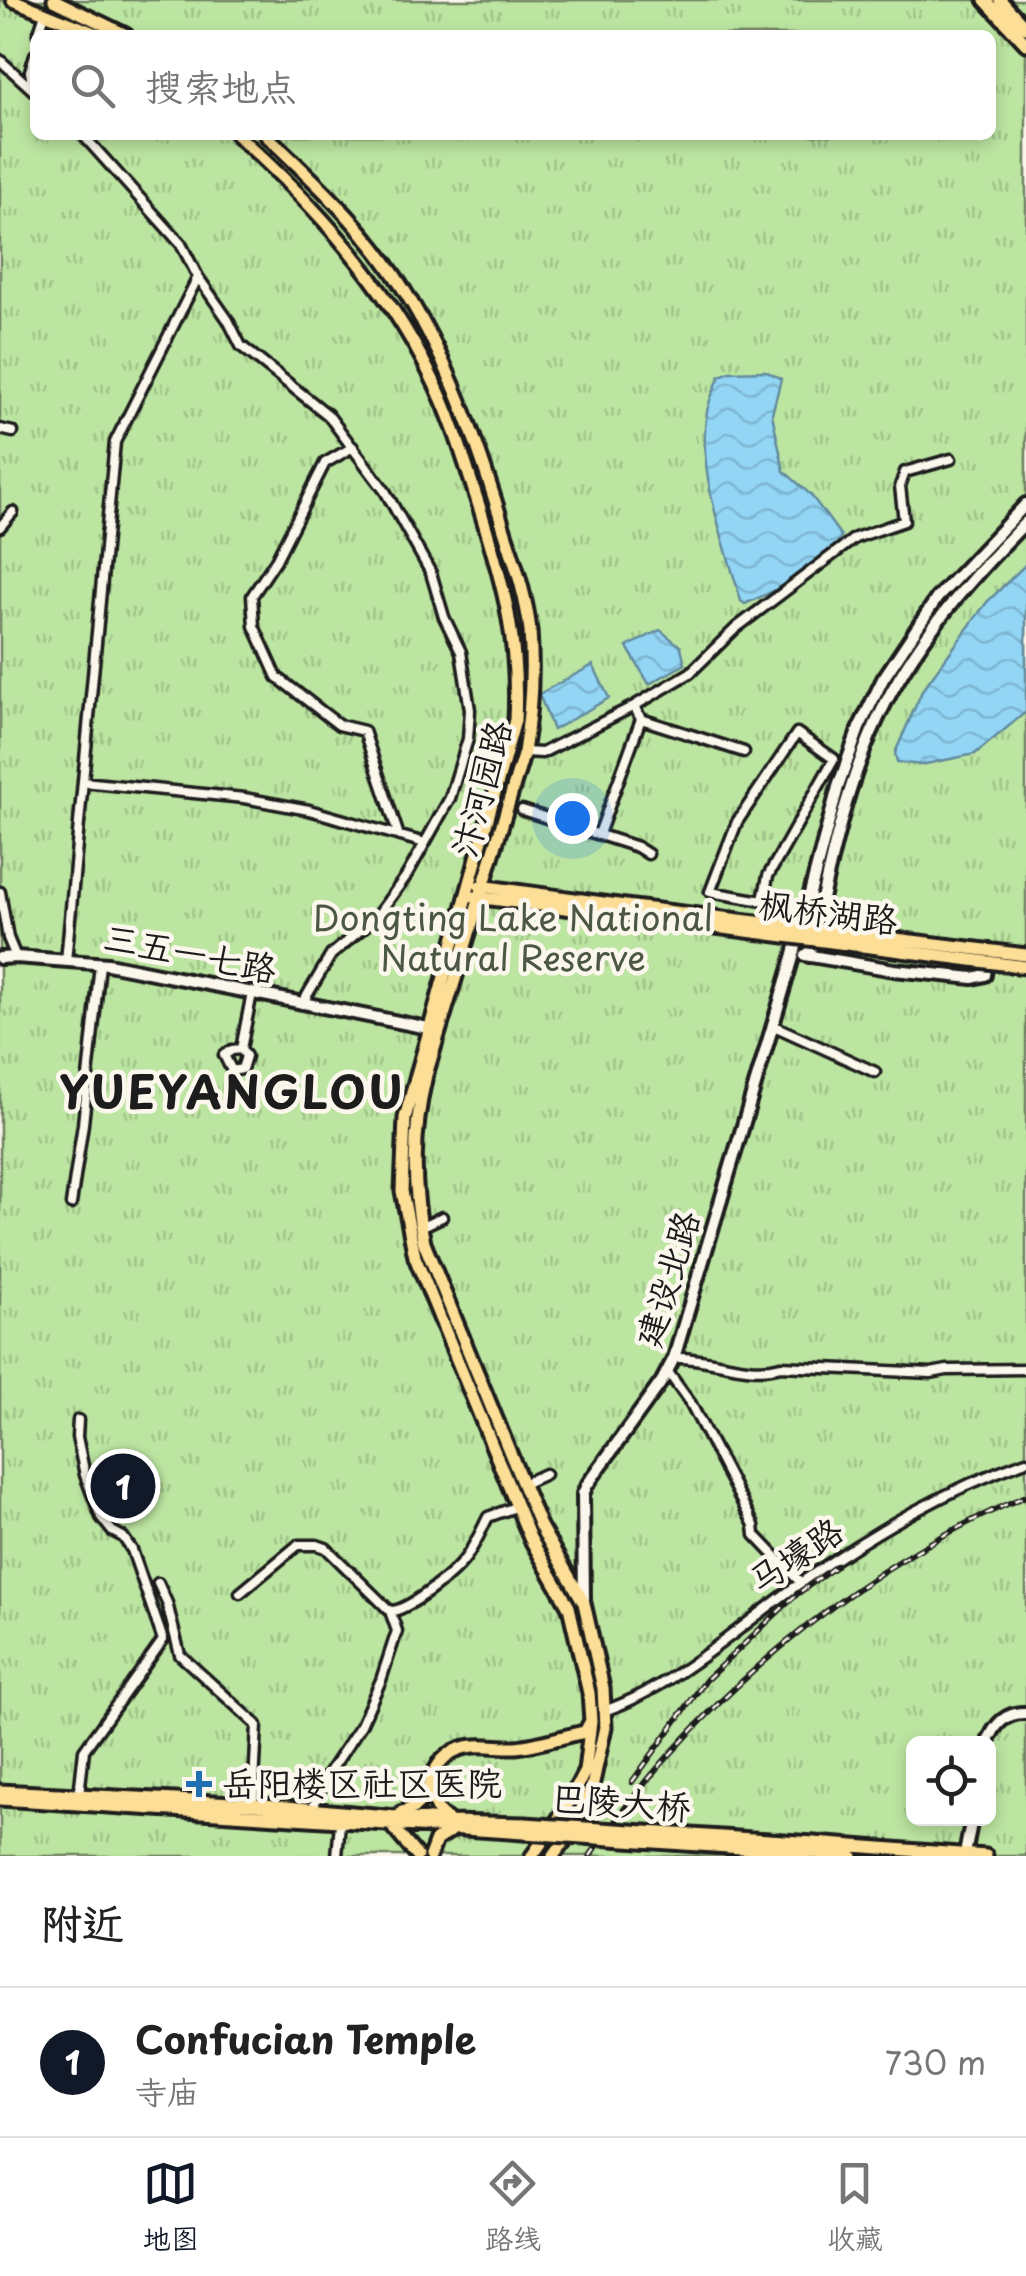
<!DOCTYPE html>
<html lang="zh">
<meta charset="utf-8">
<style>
body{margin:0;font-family:"Playpen Sans","LXGW WenKai TC",sans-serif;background:#f6f6f6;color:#222}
.controls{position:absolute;right:30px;bottom:30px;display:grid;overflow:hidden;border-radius:15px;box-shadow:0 5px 15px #0003}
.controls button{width:90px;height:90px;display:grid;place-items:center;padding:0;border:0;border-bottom:2px solid #e0e0e0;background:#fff;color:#222;font:50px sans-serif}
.you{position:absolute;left:572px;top:818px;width:35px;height:35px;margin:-25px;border:8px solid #fff;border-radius:50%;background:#1a73e8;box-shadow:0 0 0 15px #1a73e833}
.badge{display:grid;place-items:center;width:65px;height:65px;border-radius:50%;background:#111827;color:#fff;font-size:32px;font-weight:700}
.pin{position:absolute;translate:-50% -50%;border:5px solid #fff;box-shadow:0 2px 10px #0006}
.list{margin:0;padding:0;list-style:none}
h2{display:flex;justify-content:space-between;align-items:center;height:130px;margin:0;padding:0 40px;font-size:42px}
h2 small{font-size:32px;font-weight:400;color:#767676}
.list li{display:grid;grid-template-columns:65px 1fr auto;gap:30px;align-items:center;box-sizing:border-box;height:150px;padding:0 40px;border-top:2px solid #e0e0e0}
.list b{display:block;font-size:38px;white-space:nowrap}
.list p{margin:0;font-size:32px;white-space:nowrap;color:#767676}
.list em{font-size:32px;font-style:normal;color:#767676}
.icon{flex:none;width:55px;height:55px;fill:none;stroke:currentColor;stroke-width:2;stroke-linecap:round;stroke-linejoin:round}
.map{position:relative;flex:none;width:1026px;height:1856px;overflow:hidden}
.search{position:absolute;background:#fff;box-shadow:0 5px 15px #0003;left:30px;right:30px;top:30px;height:110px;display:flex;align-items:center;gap:25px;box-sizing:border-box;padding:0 35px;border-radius:15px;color:#767676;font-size:38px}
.sheet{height:280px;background:#fff}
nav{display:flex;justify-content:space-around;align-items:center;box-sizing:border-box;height:140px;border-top:2px solid #e0e0e0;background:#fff;font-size:28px;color:#767676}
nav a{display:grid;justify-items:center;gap:5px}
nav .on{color:#111827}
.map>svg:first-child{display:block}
.park{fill:url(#park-tufts);stroke:#6c805e;stroke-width:2.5;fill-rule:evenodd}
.water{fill:url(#water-waves);stroke:#638b9e;stroke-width:2.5}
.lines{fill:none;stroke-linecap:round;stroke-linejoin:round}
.street-casing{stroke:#1c1c1c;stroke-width:15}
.secondary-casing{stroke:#1c1c1c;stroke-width:18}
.primary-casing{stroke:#1c1c1c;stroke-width:19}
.street{stroke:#fbf7ec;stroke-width:8}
.secondary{stroke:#fbf7ec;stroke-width:10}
.primary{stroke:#fdde96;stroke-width:11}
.rail-casing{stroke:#1c1c1c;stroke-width:6}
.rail{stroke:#fbf7ec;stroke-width:2.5;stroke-dasharray:8;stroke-linecap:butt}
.primary-bridge-casing{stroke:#1c1c1c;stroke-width:19;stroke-linecap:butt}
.primary-bridge{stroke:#fdde96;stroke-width:11}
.poi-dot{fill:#1f6fb2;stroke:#fbf7ec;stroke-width:4}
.labels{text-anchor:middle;stroke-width:9;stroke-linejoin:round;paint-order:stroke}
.street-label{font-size:35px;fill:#1c1c1c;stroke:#fbf7ec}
.park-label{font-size:35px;fill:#4c5844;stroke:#fbf7ec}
.poi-label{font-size:35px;fill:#1c1c1c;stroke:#fbf7ec;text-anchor:start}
.district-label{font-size:45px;font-weight:bold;letter-spacing:2.5px;fill:#1c1c1c;stroke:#fbf7ec}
</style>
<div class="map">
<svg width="1026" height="1856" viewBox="0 0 1026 1856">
<defs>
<pattern id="park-tufts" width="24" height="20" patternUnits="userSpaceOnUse" patternTransform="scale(2.5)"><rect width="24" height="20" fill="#bce5a1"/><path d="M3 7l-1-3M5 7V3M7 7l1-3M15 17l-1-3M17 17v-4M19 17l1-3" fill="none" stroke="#a1c48a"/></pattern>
<pattern id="water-waves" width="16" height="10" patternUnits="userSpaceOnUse" patternTransform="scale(2.5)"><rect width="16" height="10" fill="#92d5f4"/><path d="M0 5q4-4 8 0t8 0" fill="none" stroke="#7db6d1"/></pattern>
</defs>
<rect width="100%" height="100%" fill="#fbf7ec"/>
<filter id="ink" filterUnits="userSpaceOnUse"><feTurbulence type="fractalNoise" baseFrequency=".01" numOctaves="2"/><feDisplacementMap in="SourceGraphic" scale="20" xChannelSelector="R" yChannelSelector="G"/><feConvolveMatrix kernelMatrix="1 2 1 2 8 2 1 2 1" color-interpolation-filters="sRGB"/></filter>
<g filter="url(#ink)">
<!-- park -->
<path class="park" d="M0,0H1026V1856H0ZM35,35H991V135H35ZM914,1744H988V1818H914Z"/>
<!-- water -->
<path class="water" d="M766,371L781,379L772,414L784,471L811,495L841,536L838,543L780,588L745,604L741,601C725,543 696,472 707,412C709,399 715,388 720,376L730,372Z
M1026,564V712L975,754L921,765L897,762L895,753L923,689L987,602Z
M660,630L681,647L685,664L649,684L627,647Z
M593,665L609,698L553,730L539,694Z"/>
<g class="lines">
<defs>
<path id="street" d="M38,35L45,14
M0,60L34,91
M33,89L30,71L35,55
M83,135L181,244L198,277L228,320L241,346L328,415L385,491L431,573L444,617L461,652L470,710L468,739L450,798L425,843
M0,429L13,432
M353,447L325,463L276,560L252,596L254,626L277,677L339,725L364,731L399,836
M0,527L13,512
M641,719L744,752
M524,752L542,753L634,706L690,673L736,628L855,538L904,521L900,486L905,472L951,459
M83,782L244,798L309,810L425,843L407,875L377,916L331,955L302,1004
M522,810L637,847L648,854
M599,834L641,719L634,706
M0,892L8,938L16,957
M763,900L768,876L834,759L797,733L737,822L710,892L810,909
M66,961L115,442L198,277
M772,1025L875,1072
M241,1049L232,1050L224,1055L232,1071L242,1069L246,1056L241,1049L252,993
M71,1204L83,1124L100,964
M421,1227L442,1217
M674,1358C710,1356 746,1376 781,1366L931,1373L947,1370L1026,1369
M668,1372L691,1404L754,1525L755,1535L801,1583
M78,1420L77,1437L85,1475L101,1517L112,1531L123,1537L132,1550L163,1640L84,1750L79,1795
M523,1484L545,1474
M158,1583L167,1603L180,1655L257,1725L253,1804
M240,1593L298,1545H317L326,1548L390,1611
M604,1711C681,1684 743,1622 809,1577C879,1529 946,1490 1026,1461
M313,1808L323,1782L361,1725L381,1680L397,1631L390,1611C407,1612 453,1574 464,1560C474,1547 481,1531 488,1517L518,1506
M337,1856L340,1823"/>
<path id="secondary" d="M805,955L894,970L973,978L985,975L987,961
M809,956C829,870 845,780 886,702C921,634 973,576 1026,522
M0,958L16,957L108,964L428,1028
M584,1602L583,1494L587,1485L662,1381L674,1358L794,954L838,787L859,728L883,679L937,598L1026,504
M987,1744C994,1725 1005,1712 1026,1713
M965,1854L972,1818"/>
<path id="primary" d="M13,0L99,35
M54,0L126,35
M985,0L1026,44
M1000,0L1026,28
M237,135C315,205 384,281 431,376C453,419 466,466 481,512C504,587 519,640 515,720L405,1118L402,1191L415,1257L530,1538L569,1607L589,1693L591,1721L585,1771L564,1811L532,1856
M266,135C308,175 352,216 386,263C442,342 473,428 501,520C512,556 526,593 530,631C533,672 531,711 524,752L426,1075C412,1133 412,1186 424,1243L540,1526L584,1603L603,1688L605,1727L592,1787L570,1834L553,1856
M480,886L625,906
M475,897L622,915
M435,1783C433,1798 432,1811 447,1819
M0,1791L253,1804L452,1822L525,1824
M0,1799L524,1833
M402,1812C434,1806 425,1771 448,1755C468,1740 493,1748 516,1747C539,1745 563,1736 585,1732L591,1721
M390,1824L417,1856
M814,1843L986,1856
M814,1853L852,1856
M430,1856L436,1840L452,1830"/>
</defs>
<!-- street casing -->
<use href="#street" class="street-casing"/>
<!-- secondary casing -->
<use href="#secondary" class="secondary-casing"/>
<!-- primary casing -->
<use href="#primary" class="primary-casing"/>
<!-- street -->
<use href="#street" class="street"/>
<!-- secondary -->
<use href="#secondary" class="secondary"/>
<!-- primary -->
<use href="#primary" class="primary"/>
<defs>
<path id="rail" d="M632,1782L706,1680L797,1594L836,1566
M590,1856C694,1704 855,1567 1026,1496"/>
</defs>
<!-- rail casing -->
<use href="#rail" class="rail-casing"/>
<!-- rail -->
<use href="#rail" class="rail"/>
<defs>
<path id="primary-bridge" d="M625,906L1026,955
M622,915L1026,967
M525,1824L814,1843
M524,1833L814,1853"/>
</defs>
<!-- primary-bridge casing -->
<use href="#primary-bridge" class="primary-bridge-casing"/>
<!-- primary-bridge -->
<use href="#primary-bridge" class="primary-bridge"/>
</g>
</g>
<!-- markers -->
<path class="poi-dot" d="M194 1769h10v10h10v10h-10v10h-10v-10h-10v-10h10z"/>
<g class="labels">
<!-- street labels -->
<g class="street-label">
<text transform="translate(482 789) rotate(-75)" y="12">汴河园路</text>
<text transform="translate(828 913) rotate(7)" y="12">枫桥湖路</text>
<text transform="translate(190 954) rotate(11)" y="12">三五一七路</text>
<text transform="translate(668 1279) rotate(-73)" y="12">建设北路</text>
<text transform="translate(796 1556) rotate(-34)" y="12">马壕路</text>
<text transform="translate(621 1803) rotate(4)" y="12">巴陵大桥</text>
</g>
<!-- park labels -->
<g class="park-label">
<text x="513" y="931">Dongting Lake National<tspan x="513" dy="40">Natural Reserve</tspan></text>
</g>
<!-- poi labels -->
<g class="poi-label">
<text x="222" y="1796">岳阳楼区社区医院</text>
</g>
<!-- district labels -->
<g class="district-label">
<text x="232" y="1109">YUEYANGLOU</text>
</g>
</g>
</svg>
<div class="controls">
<button><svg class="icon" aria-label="locate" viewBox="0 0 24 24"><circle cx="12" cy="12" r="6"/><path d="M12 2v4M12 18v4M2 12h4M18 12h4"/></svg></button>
</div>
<div class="you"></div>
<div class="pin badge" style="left:123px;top:1486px">1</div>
<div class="search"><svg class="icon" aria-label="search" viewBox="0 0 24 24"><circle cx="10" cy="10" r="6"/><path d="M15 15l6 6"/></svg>搜索地点</div>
</div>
<section class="sheet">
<h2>附近<small></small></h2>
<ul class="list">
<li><span class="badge">1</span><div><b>Confucian Temple</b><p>寺庙</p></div><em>730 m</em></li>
</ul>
</section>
<nav>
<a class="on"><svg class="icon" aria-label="map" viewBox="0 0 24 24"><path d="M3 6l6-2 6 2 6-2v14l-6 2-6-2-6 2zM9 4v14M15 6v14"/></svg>地图</a>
<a><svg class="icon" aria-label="directions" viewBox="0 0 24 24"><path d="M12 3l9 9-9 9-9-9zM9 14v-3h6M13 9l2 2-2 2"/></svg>路线</a>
<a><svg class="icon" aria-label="saved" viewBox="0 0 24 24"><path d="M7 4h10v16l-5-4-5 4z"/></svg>收藏</a>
</nav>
